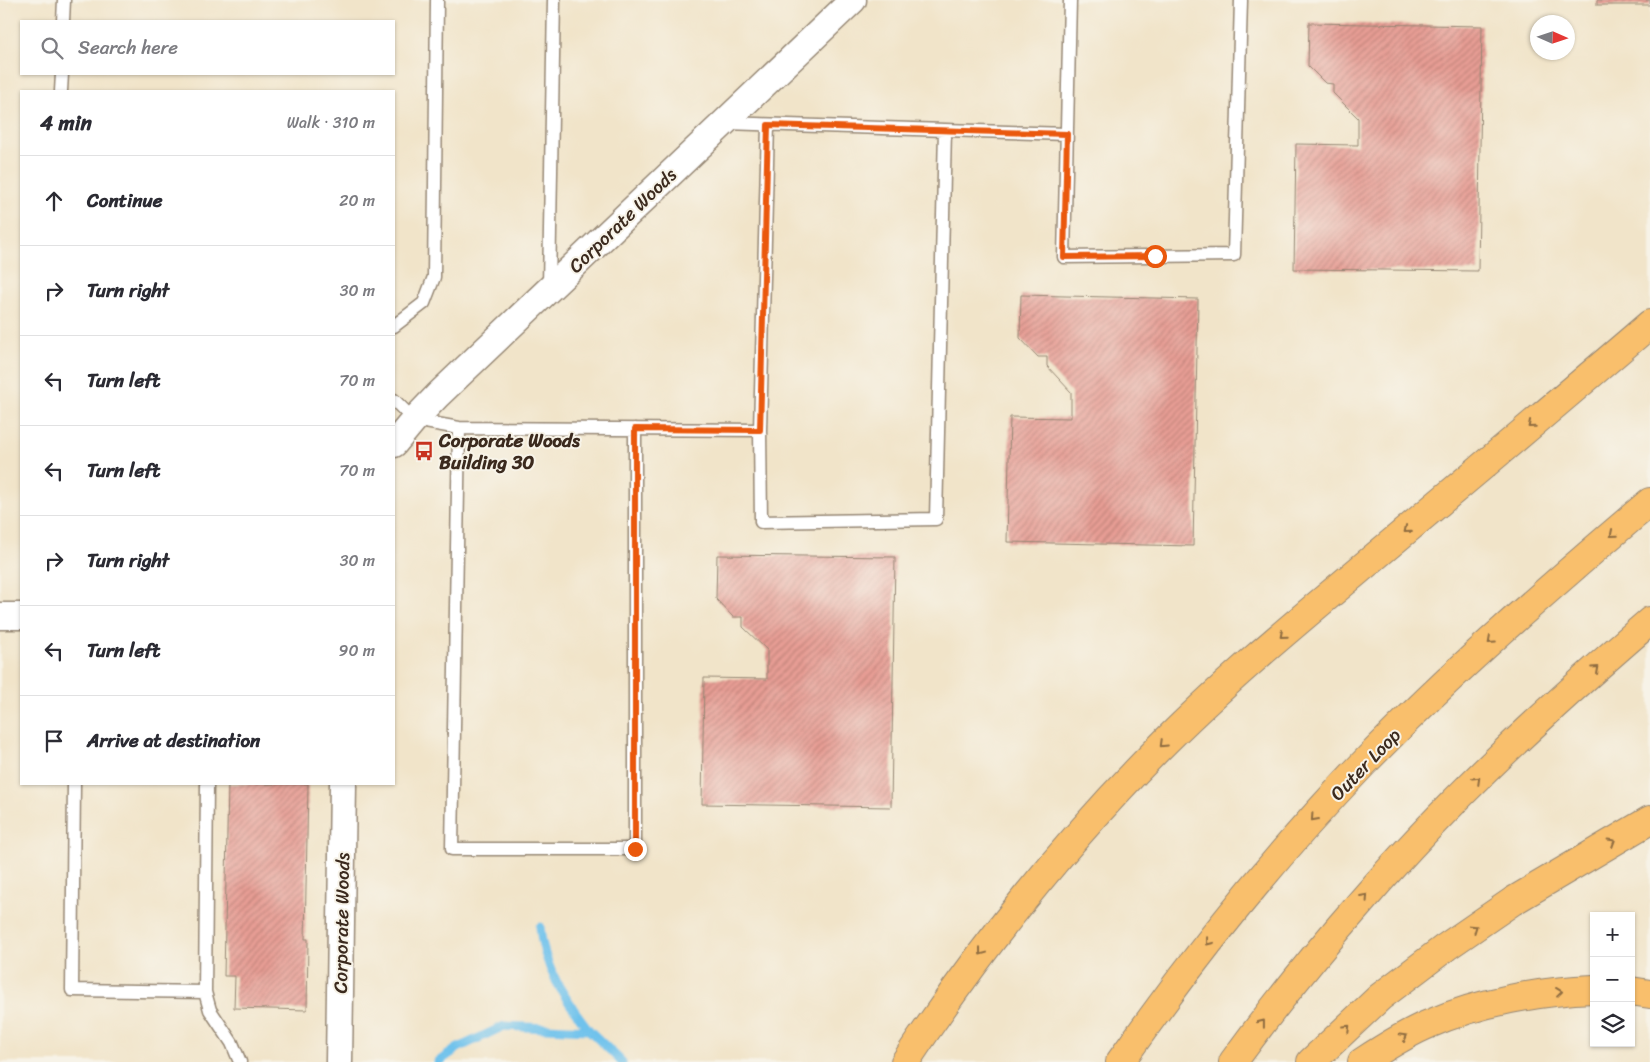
<!DOCTYPE html>
<meta charset="utf-8">
<style>
body{margin:0;font-family:Sriracha,sans-serif;background:#f2f2f3;color:#2b2b33}
.controls{position:absolute;right:15px;bottom:15px;display:grid;overflow:hidden;border-radius:0px;box-shadow:0 1px 4px #0004}
.controls button{width:45px;height:45px;display:grid;place-items:center;padding:0;border:0;border-bottom:1px solid #e1e1e2;background:#fff;color:#2b2b33;font:25px sans-serif}
.compass{position:absolute;left:1530px;top:15px;width:45px;height:45px;border-radius:50%;background:#fff;box-shadow:0 1px 4px #0004;rotate:93deg}
.stop{position:absolute;width:15px;height:15px;margin:-11px;border:4px solid #ea580c;border-radius:50%;background:#fff}
.stop.end{background:#ea580c;border-color:#fff;box-shadow:0 1px 5px #0008}
.list{margin:0;padding:0;list-style:none}
h2{display:flex;justify-content:space-between;align-items:center;height:65px;margin:0;padding:0 20px;font-size:21px}
h2 small{font-size:16px;font-weight:400;color:#7c7c81}
.list li{display:grid;grid-template-columns:32px 1fr auto;gap:15px;align-items:center;box-sizing:border-box;height:90px;padding:0 20px;border-top:1px solid #e1e1e2}
.list b{display:block;font-size:19px;white-space:nowrap}
.list em{font-size:16px;font-style:normal;color:#7c7c81}
.icon{flex:none;width:28px;height:28px;fill:none;stroke:currentColor;stroke-width:2;stroke-linecap:round;stroke-linejoin:round}
.map{position:relative;flex:none;width:1650px;height:1062px;overflow:hidden}
.search{position:absolute;background:#fff;box-shadow:0 1px 4px #0004;left:20px;top:20px;width:375px;height:55px;display:flex;align-items:center;gap:12px;box-sizing:border-box;padding:0 18px;border-radius:0px;color:#7c7c81;font-size:19px}
.panel{position:absolute;background:#fff;box-shadow:0 1px 4px #0004;left:20px;top:90px;width:375px;height:695px;border-radius:0px}
.map>svg:first-child{display:block}
.lines{fill:none;stroke-linecap:round;stroke-linejoin:round}
.stream{stroke:#70c2ec;stroke-width:9}
.building{fill:url(#building-hatch)}
.lane-casing{stroke:#968774;stroke-width:15}
.street-casing{stroke:#968774;stroke-width:29}
.highway-casing{stroke:#968774;stroke-width:30}
.lane{stroke:#fff;stroke-width:12}
.street{stroke:#fff;stroke-width:26}
.highway{stroke:#f9bf6c;stroke-width:28}
.oneway{stroke:#906d41}
.route{stroke:#ea580c;stroke-width:6}
.labels{text-anchor:middle;stroke-width:4;stroke-linejoin:round;paint-order:stroke}
.street-label{font-size:19px;fill:#3b2a1e;stroke:#f7f3e8}
.poi-label{font-size:19px;font-weight:bold;fill:#3b2a1e;stroke:#f7f3e8;text-anchor:start}
</style>
<div class="map">
<svg width="1650" height="1062" viewBox="0 0 1650 1062">
<defs>
<pattern id="building-hatch" width="6" height="6" patternUnits="userSpaceOnUse" patternTransform="scale(1.25)"><rect width="6" height="6" fill="#e79d94"/><path d="M-1 1l2-2M0 6l6-6M5 7l2-2" fill="none" stroke="#bc8078"/></pattern>
</defs>
<rect width="100%" height="100%" fill="#f7f3e8"/>
<filter id="ink" filterUnits="userSpaceOnUse"><feTurbulence type="fractalNoise" baseFrequency=".02" numOctaves="2"/><feDisplacementMap in="SourceGraphic" scale="10" xChannelSelector="R" yChannelSelector="G"/><feConvolveMatrix kernelMatrix="1 2 1 2 8 2 1 2 1" color-interpolation-filters="sRGB"/></filter>
<filter id="wash" filterUnits="userSpaceOnUse"><feTurbulence type="fractalNoise" baseFrequency=".0096" numOctaves="4" result="noise"/><feDisplacementMap in="SourceGraphic" scale="20" xChannelSelector="R" yChannelSelector="G"/><feGaussianBlur stdDeviation="1.12" result="paint"/><feColorMatrix in="noise" values="0 0 0 0 0 0 0 0 0 0 0 0 0 0 0 0 0 1.4 0 .05"/><feComposite in="paint" operator="in"/></filter>
<g filter="url(#wash)">
<rect width="100%" height="100%" fill="#f1e4c9"/>
<g class="lines">
<!-- stream -->
<path class="stream" d="M540,927C543,967 565,999 589,1030
M438,1062L458,1048L504,1026L589,1030L622,1062"/>
</g>
<g id="blocks">
<!-- building -->
<path class="building" d="M1597,0H1650V5H1597Z
M1309,23L1482,26L1478,271L1294,269L1296,144L1358,145V118L1333,93V84L1325,83L1308,66Z
M1021,295L1198,299L1193,546L1007,542L1010,417L1071,418V392L1047,366V357H1038L1020,338Z
M717,555L895,557L891,807L702,804L704,678L767,679V650L743,627V617H733L716,599Z
M228,784H308L305,939H308L307,1010L234,1008L235,976H224Z"/>
</g>
</g>
<g filter="url(#ink)">
<use href="#blocks" fill-opacity="0" stroke="#968774" stroke-width="1"/>
<g class="lines">
<defs>
<path id="lane" d="M1070,0L1064,257L1234,255L1241,0
M63,21L64,0
M61,91L62,74
M726,123L1067,134
M768,125L760,430L761,522L936,519L945,130
M549,287L554,0
M394,326L424,303L434,277L437,0
M394,400L414,420L459,428L760,430
M459,428L452,849H635V429
M74,784L72,990L205,992
M207,784L205,992L210,1010L232,1043L240,1062"/>
<path id="street" d="M394,444L414,420L438,395L853,0
M0,616H21
M339,1062L343,784"/>
<path id="highway" d="M1631,991L1650,994
M905,1062C980,949 1062,846 1157,750C1224,682 1298,621 1371,560C1464,482 1558,403 1650,324
M1120,1062C1194,957 1274,857 1363,764C1453,671 1551,586 1650,502
M1233,1062C1274,1006 1317,952 1363,900C1450,799 1549,708 1650,621
M1311,1062L1380,997L1446,947L1513,901L1650,820
M1362,1062C1382,1049 1407,1033 1429,1024C1479,1002 1540,991 1594,989"/>
</defs>
<!-- lane casing -->
<use href="#lane" class="lane-casing"/>
<!-- street casing -->
<use href="#street" class="street-casing"/>
<!-- highway casing -->
<use href="#highway" class="highway-casing"/>
<!-- lane -->
<use href="#lane" class="lane"/>
<!-- street -->
<use href="#street" class="street"/>
<!-- highway -->
<use href="#highway" class="highway"/>
</g>
<!-- one-way arrows -->
<defs><path id="oneway-chevron" d="M-2-3.5L2.5 0L-2 3.5" fill="none" stroke-width="1.6" stroke-linecap="round" stroke-linejoin="round" transform="scale(1.25)"/></defs>
<g class="oneway">
<use href="#oneway-chevron" transform="translate(1531 425) rotate(140)"/>
<use href="#oneway-chevron" transform="translate(1407 530) rotate(140)"/>
<use href="#oneway-chevron" transform="translate(1613 534) rotate(140)"/>
<use href="#oneway-chevron" transform="translate(1283 635) rotate(139)"/>
<use href="#oneway-chevron" transform="translate(1491 641) rotate(138)"/>
<use href="#oneway-chevron" transform="translate(1596 669) rotate(-42)"/>
<use href="#oneway-chevron" transform="translate(1163 744) rotate(136)"/>
<use href="#oneway-chevron" transform="translate(1477 780) rotate(-44)"/>
<use href="#oneway-chevron" transform="translate(1314 818) rotate(132)"/>
<use href="#oneway-chevron" transform="translate(1612 842) rotate(-31)"/>
<use href="#oneway-chevron" transform="translate(1365 897) rotate(-48)"/>
<use href="#oneway-chevron" transform="translate(1474 928) rotate(-35)"/>
<use href="#oneway-chevron" transform="translate(1209 942) rotate(128)"/>
<use href="#oneway-chevron" transform="translate(982 952) rotate(127)"/>
<use href="#oneway-chevron" transform="translate(1559 992) rotate(-7)"/>
<use href="#oneway-chevron" transform="translate(1262 1023) rotate(-52)"/>
<use href="#oneway-chevron" transform="translate(1347 1028) rotate(-44)"/>
<use href="#oneway-chevron" transform="translate(1404 1037) rotate(-29)"/>
</g>
</g>
<g class="lines" filter="url(#ink)">
<!-- route -->
<path class="route" d="M635,849V429L760,430L768,125L1067,134L1064,257L1155,256"/>
</g>
<!-- icons -->
<defs>
<symbol id="bus-bare" viewBox="-9 -9 18 18"><path d="M-5-6H5V4H4V6H2V4H-2V6H-4V4H-5ZM-3.5-4V0h7V-4ZM-3.5 1.2v1.5H-2V1.2ZM2 1.2v1.5H3.5V1.2Z" fill="#c8321e" stroke="#f7f3e8" stroke-width="2.5" paint-order="stroke"/></symbol>
</defs>
<g fill-rule="evenodd">
<use href="#bus-bare" x="410" y="437" width="28" height="28"/>
</g>
<g class="labels">
<!-- street labels -->
<g class="street-label">
<text transform="translate(622 220) rotate(-44)" y="7">Corporate Woods</text>
<text transform="translate(1365 764) rotate(-46)" y="7">Outer Loop</text>
<text transform="translate(341 923) rotate(-89)" y="7">Corporate Woods</text>
</g>
<!-- poi labels -->
<g class="poi-label">
<text x="439" y="447">Corporate Woods<tspan x="439" dy="22">Building 30</tspan></text>
</g>
</g>
</svg>
<div class="controls">
<button>+</button>
<button>−</button>
<button><svg class="icon" aria-label="layers" viewBox="0 0 24 24"><path d="M12 4l9 5-9 5-9-5zM3 14l9 5 9-5"/></svg></button>
</div>
<svg class="compass" viewBox="-18 -18 36 36"><path d="M0-13l5 13h-10z" fill="#e53935"/><path d="M0 13l5-13h-10z" fill="#7c7c81"/></svg>
<div class="stop" style="left:1155px;top:256px"></div>
<div class="stop end" style="left:635px;top:849px"></div>
<div class="search"><svg class="icon" aria-label="search" viewBox="0 0 24 24"><circle cx="10" cy="10" r="6"/><path d="M15 15l6 6"/></svg>Search here</div>
<section class="panel">
<h2>4 min<small>Walk · 310 m</small></h2>
<ul class="list">
<li><svg class="icon" aria-label="ahead" viewBox="0 0 24 24"><path d="M12 20V5M6 11l6-6 6 6"/></svg><div><b>Continue</b></div><em>20 m</em></li>
<li><svg class="icon" aria-label="right" viewBox="0 0 24 24"><path d="M7 20v-9h11M14 6l5 5-5 5"/></svg><div><b>Turn right</b></div><em>30 m</em></li>
<li><svg class="icon" aria-label="left" viewBox="0 0 24 24"><path d="M17 20v-9H6M10 6l-5 5 5 5"/></svg><div><b>Turn left</b></div><em>70 m</em></li>
<li><svg class="icon" aria-label="left" viewBox="0 0 24 24"><path d="M17 20v-9H6M10 6l-5 5 5 5"/></svg><div><b>Turn left</b></div><em>70 m</em></li>
<li><svg class="icon" aria-label="right" viewBox="0 0 24 24"><path d="M7 20v-9h11M14 6l5 5-5 5"/></svg><div><b>Turn right</b></div><em>30 m</em></li>
<li><svg class="icon" aria-label="left" viewBox="0 0 24 24"><path d="M17 20v-9H6M10 6l-5 5 5 5"/></svg><div><b>Turn left</b></div><em>90 m</em></li>
<li><svg class="icon" aria-label="arrive" viewBox="0 0 24 24"><path d="M6 21V4h12l-3 4 3 4H6"/></svg><div><b>Arrive at destination</b></div></li>
</ul>
</section>
</div>
